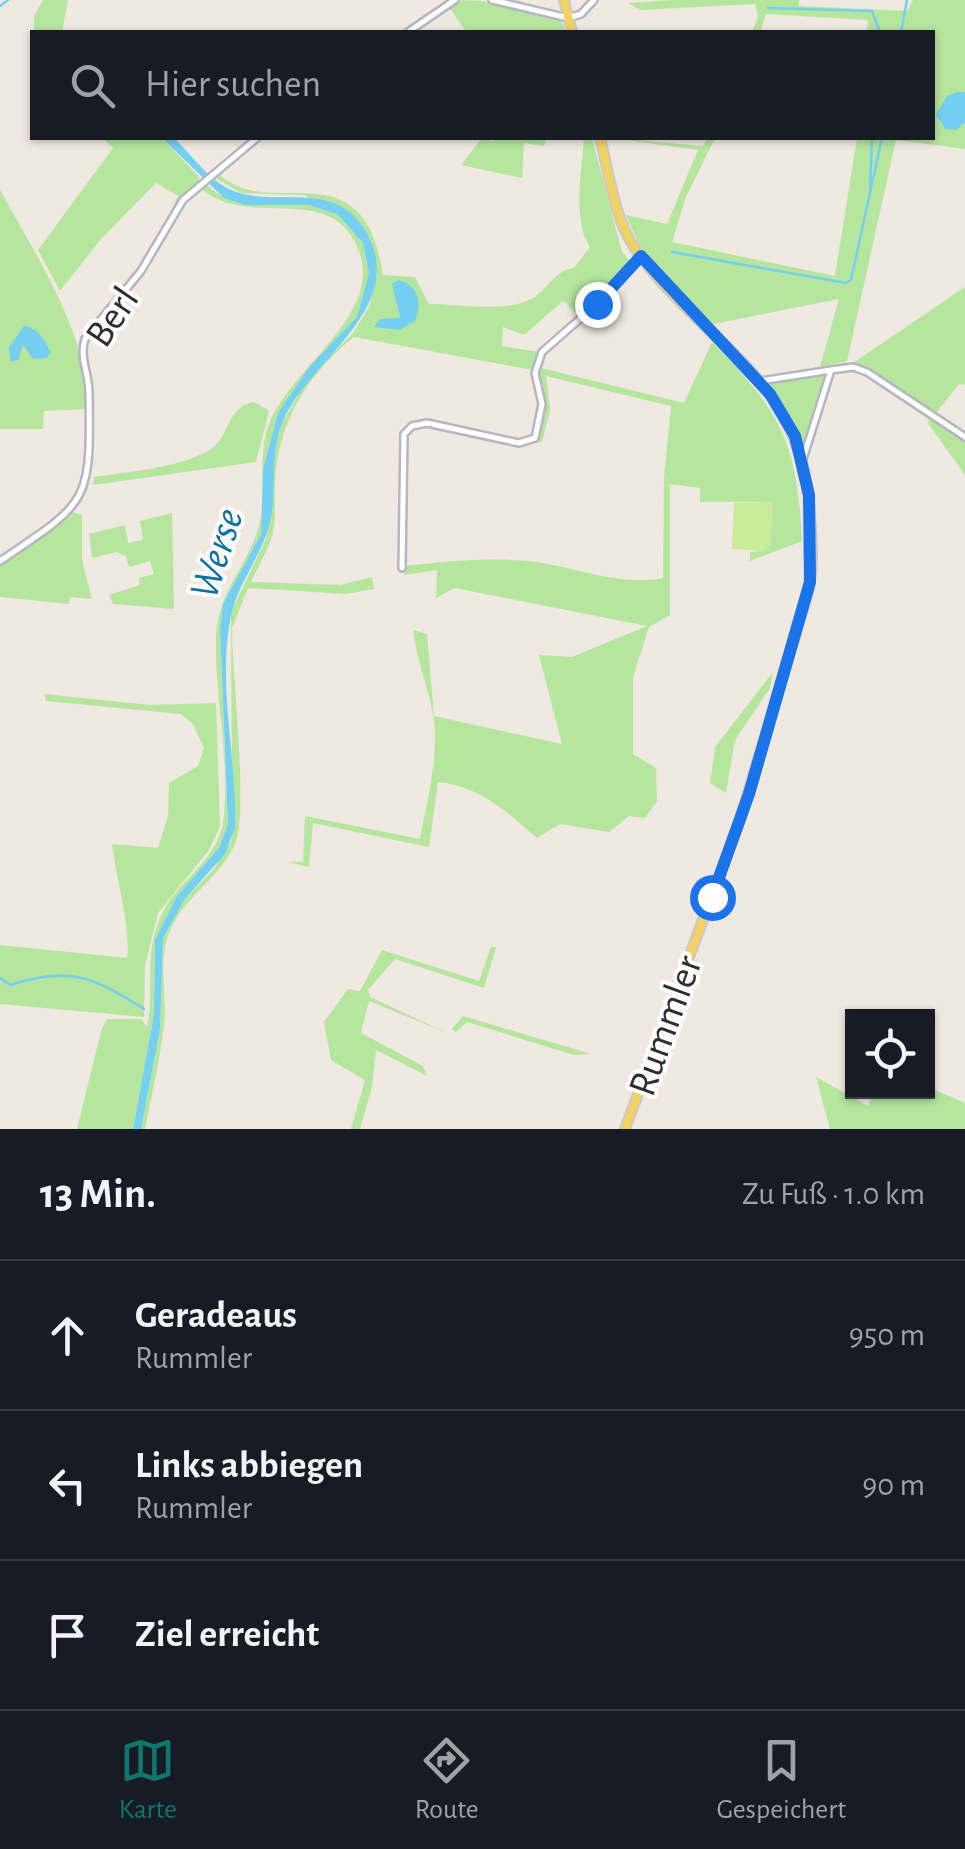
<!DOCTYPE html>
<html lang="de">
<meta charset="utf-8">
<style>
body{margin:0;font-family:"Alegreya Sans",sans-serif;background:#242831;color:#f1f3f6}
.controls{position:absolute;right:30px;bottom:30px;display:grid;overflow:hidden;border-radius:0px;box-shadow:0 2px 8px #0004}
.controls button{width:90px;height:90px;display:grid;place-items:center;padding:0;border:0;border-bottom:2px solid #363941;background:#171b24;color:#f1f3f6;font:50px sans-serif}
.stop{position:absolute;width:30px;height:30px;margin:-22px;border:8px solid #1a73e8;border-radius:50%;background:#fff}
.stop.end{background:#1a73e8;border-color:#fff;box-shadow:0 2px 10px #0008}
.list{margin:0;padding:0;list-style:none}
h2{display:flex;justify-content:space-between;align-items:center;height:130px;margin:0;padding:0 40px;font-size:42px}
h2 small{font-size:32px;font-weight:400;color:#9ea1a6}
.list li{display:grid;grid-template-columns:65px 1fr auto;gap:30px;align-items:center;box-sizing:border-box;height:150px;padding:0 40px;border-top:2px solid #363941}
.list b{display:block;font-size:38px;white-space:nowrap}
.list p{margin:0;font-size:32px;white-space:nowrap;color:#9ea1a6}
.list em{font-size:32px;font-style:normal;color:#9ea1a6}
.icon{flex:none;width:55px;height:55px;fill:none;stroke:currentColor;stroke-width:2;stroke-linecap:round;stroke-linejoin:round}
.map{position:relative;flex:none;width:965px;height:1129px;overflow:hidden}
.search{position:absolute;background:#171b24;box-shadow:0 2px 8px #0004;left:30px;right:30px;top:30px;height:110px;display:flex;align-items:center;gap:25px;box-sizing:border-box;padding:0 35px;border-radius:0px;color:#9ea1a6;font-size:38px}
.sheet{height:580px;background:#171b24}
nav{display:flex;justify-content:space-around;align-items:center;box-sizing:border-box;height:140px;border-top:2px solid #363941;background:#171b24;font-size:28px;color:#9ea1a6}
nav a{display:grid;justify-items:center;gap:5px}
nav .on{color:#0f766e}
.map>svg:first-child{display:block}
.green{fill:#b6e59e}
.pitch{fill:#c9ec9a}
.water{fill:#75cff0}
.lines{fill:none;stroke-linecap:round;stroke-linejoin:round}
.stream{stroke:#75cff0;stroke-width:2.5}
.minor-casing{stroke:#b4b7c1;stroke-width:10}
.major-casing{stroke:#c9c9c9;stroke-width:12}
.minor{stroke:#fff;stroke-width:5}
.major{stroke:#f2d163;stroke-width:8}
.route{stroke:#1a73e8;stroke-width:12}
.labels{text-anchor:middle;stroke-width:8;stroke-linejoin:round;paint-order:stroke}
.street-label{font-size:40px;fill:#2e2e2e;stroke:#fff}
.water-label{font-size:42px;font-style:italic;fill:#0d6fa3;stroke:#fff}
</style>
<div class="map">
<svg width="965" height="1129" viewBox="0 0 965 1129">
<rect width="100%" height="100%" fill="#efe9e1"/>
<!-- green -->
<path class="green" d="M43,0H68L62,32H34V17Z
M462,0L482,1L562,22L565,32H466L450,8Z
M672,0H799V6L907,11L913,0H965V149L896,140L847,361L820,367L839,299L713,324L642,251L626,215L667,224L698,150L612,138L703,146L707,138H715L686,197L672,242L835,276L857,138H932V32H867L868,20L766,14L760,32H752L758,17L755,4L640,10L629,3Z
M103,138H162L200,178L169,216L178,196L156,183L101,239L60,291L38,250L113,148Z
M496,138H547L544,146L524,143L522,178L461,165L481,139L494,141Z
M584,138H592L622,252L631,262L580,316L563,301L524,335L503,327L502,346L539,352L533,370L354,337C307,374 277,424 275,484C274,504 277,520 271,539C266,554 257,568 251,582L340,585L372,577L374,589L346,594L248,588L232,628C232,672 248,808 236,841C223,877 183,896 169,933C158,962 167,993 164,1024C160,1059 152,1094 145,1129H141L160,1029L163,938L184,900L214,869L232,840L231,612L267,537L274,449L282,423L308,379L353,333L369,307L377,275L362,225L304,195L241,193L214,177L217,172C268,226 363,141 383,275L415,277L429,304C459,304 505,313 531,299C549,290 554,270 574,268L590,247C572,221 582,168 584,138Z
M206,185L224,198L245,205H309L338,215L363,243L369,274L367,295L357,317L278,413L263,469L261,534L223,604L220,628L228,824L219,848L177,896L155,940L154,1014L133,1129H77L102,1028L107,1019H141L147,1027C155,990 143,953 161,916C176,882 217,861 223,823C231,764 215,700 216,641C216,595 245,570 258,529C268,494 256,459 269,424C293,364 389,312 356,244C327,183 250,229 201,189Z
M0,190C34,252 91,338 87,409L44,411L43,429H0Z
M965,287V385L959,384L933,417L965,440V475L928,423V410L875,374L850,365Z
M712,342C781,412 797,442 802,541L750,561V552L764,551L772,502H700V488L670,484V615L649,627L633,677V754L656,768L657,801L645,818L629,816L609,832L560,824L537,838C506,811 479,786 438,782L429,847L313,823L309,867L288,862H303L305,816L420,839C427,801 440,754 433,714C428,686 417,662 413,630L427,634L434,716L562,744L539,655L572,657L647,626L455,588L436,598L437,570L404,575V566C445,562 485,557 527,561C573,565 616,587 663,578L664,478L671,406L546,376L550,410L542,442L531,444L544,402L538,373L541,368L684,403Z
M826,373L804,449L794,422L766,383Z
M254,402L269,411L256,462L93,485L94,477C131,471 175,469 208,451C229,440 227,405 254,402Z
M73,512L82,515V560L92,599L70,597L69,604L0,597V565Z
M172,513L174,609L113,604L109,595L140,585L139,578L154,574L150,561L129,567L126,556L117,552L92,558L89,534L125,525L128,543L143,540L140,521Z
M773,672L770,688L735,740L726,793L710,783L715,747Z
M44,694L150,705L216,703L220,826L209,850L158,913L145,965L144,1017L0,1004V945L127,958C131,926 116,879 112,844L158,848L168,816L169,783L198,766L204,748L193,724L181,714L46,701Z
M491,947H496L484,988L395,959L368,990L370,997L447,1033L369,1001L361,1033L423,1066L427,1076L376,1050L372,1087L360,1129H351L365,1080L331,1060L324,1022L348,989L360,991L382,950L479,981Z
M463,1016L591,1054L574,1055L467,1022L456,1032L452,1029Z
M816,1077L868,1106L873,1092H928V1087L965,1103V1129H830Z"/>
<!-- pitch -->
<path class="pitch" d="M773,502L771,545L764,551L732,549L734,503Z"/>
<!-- water -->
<path class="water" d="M957,92H965V123L956,130L945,129L936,114L947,96Z
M162,138H174C191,154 208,179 229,189C272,210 331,178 363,227C414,305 310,358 283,421C269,455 277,485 271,518C264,554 238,581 231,616C217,683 237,759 235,828L225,854L184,900L163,938L160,1029L141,1129H133L154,1014L155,940L177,896L219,848L228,824L220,628L223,604L261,534L263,469L278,413L310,366L357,317L369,274L363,243L338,215L309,205H245L224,198Z
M398,280C419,285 422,303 415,321L399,330L374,327L380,319L400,318L392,284Z
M24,326C38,327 45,341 51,352L47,358L33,359L23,345L18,360L11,362L9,347Z"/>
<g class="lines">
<!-- stream -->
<path class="stream" d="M0,6L8,0
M768,8L872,11L880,32
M901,32L907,0
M870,190L872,138
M672,252L846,283L851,280L882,138
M0,978L10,985C70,966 94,977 144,1009"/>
<defs>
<path id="minor" d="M492,0L568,18L581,14L594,0
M408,32L455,0
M831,370L853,367L867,372L965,437
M760,381L831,370L803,459
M0,561C89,501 91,504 89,392C89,374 79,357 85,339L141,271L183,200L257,138
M402,568L404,434L412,426L427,423L519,443L535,438L542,404L535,373L542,352L597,304L641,256"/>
<path id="major" d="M564,0L572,32
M600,138C609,172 614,217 634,247C703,348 803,372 810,515C812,541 814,567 808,592L739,823L625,1129"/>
</defs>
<!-- minor casing -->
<use href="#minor" class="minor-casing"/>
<!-- major casing -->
<use href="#major" class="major-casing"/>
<!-- minor -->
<use href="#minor" class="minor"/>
<!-- major -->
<use href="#major" class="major"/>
</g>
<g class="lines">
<!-- route -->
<path class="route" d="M597,304L641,256L770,394L795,436L809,495L810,582L749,794L712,897"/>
</g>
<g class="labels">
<!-- street labels -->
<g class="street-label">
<text transform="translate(111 316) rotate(-56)" y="14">Berl</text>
<text transform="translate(664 1025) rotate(-70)" y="14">Rummler</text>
</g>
<!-- water labels -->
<g class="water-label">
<text transform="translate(215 553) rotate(-72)" y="15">Werse</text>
</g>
</g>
</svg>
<div class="controls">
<button><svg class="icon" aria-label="locate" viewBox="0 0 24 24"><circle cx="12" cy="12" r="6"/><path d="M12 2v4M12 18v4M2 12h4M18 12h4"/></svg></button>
</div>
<div class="stop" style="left:712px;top:897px"></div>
<div class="stop end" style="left:597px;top:304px"></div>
<div class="search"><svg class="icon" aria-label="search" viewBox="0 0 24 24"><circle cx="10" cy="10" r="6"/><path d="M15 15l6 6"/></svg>Hier suchen</div>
</div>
<section class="sheet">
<h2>13 Min.<small>Zu Fuß · 1.0 km</small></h2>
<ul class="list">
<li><svg class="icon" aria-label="ahead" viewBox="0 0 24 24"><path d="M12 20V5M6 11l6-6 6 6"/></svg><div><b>Geradeaus</b><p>Rummler</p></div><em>950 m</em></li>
<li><svg class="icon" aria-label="left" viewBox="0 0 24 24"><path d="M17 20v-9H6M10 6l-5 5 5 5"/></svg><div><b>Links abbiegen</b><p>Rummler</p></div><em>90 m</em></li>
<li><svg class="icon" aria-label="arrive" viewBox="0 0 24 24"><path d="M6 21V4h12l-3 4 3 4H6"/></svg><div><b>Ziel erreicht</b></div></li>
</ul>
</section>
<nav>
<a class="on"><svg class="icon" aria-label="map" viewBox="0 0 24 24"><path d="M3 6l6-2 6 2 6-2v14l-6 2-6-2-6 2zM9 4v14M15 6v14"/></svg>Karte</a>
<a><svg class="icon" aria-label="directions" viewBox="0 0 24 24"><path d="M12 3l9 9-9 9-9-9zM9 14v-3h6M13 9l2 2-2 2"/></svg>Route</a>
<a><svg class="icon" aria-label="saved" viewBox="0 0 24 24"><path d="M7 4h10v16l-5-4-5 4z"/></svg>Gespeichert</a>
</nav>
